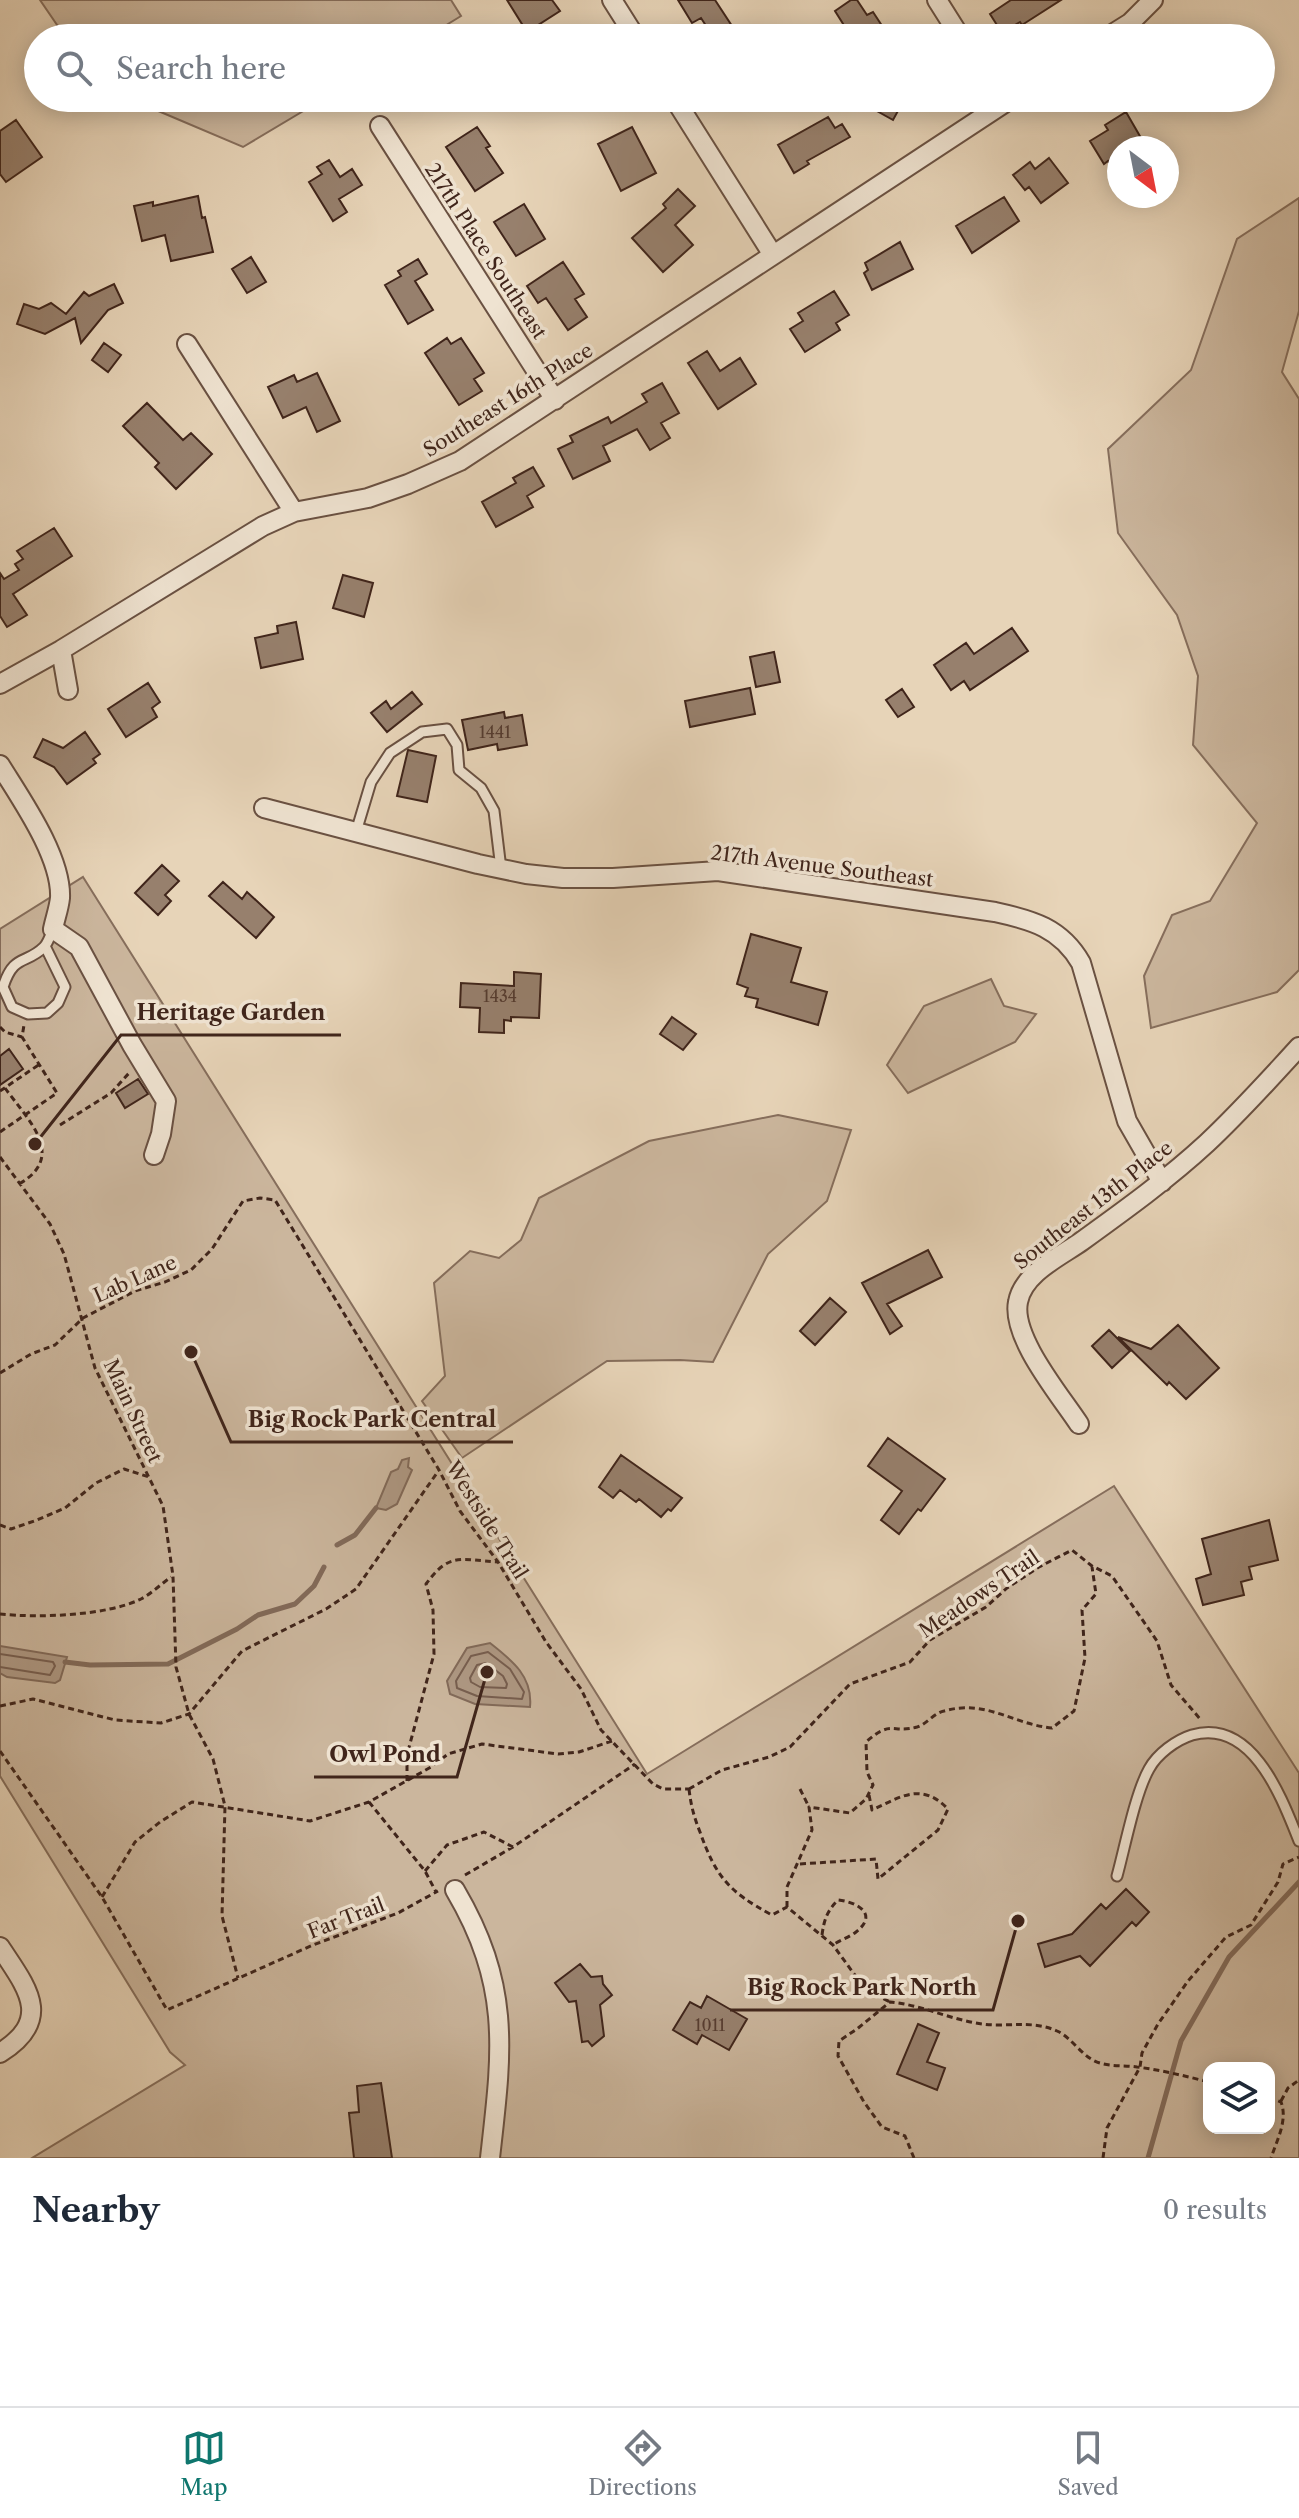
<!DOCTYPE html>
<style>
body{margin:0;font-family:"Libre Caslon Text",serif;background:#f6f6f7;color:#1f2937}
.controls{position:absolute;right:24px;bottom:24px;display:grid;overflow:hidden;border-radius:16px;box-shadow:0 4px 20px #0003}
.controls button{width:72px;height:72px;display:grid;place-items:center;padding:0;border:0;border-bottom:2px solid #e0e1e3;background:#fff;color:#1f2937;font:40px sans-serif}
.compass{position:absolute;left:1107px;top:136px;width:72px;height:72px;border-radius:50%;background:#fff;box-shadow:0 4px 20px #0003;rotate:148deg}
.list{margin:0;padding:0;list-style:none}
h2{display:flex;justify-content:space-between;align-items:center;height:104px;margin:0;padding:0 32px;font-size:34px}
h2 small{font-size:26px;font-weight:400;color:#747a83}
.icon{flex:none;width:44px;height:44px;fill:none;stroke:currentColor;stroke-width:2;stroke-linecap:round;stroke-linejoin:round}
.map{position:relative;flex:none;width:1299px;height:2158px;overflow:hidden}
.search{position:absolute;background:#fff;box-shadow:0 4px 20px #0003;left:24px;right:24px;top:24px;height:88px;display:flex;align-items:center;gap:20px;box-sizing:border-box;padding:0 28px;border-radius:44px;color:#747a83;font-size:30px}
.sheet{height:248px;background:#fff}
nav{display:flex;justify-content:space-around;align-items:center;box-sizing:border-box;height:112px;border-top:2px solid #e0e1e3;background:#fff;font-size:22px;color:#747a83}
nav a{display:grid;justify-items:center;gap:4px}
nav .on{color:#0f766e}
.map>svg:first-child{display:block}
.green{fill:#cbb69d;stroke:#866e5c;stroke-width:2;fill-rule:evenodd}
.water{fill:#ae9883;stroke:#826a59;stroke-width:2}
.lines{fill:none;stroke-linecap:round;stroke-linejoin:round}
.shore{stroke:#775e4f;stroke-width:2}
.stream{stroke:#826a59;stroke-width:5}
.building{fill:#97806d;stroke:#40251b;stroke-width:2}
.service-casing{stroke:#6a5142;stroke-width:13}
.minor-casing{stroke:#6a5142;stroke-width:22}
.path{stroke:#40251b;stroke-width:3;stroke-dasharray:6 4;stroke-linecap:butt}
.service{stroke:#efe3d1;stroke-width:9}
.minor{stroke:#efe3d1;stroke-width:18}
.labels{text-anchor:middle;stroke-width:7;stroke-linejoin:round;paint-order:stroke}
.number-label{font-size:16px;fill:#563c30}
.street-label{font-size:20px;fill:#40251b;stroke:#efe3d1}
.leader{fill:none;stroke:#40251b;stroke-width:3}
.callout-dot{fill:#40251b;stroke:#efe3d1;stroke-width:3}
.callout-label{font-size:22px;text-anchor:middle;font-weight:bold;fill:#40251b;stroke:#efe3d1;stroke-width:7;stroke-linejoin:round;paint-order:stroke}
</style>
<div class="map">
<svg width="1299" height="2158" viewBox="0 0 1299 2158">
<rect width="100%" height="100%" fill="#e7d4b8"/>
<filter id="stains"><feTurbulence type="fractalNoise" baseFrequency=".0025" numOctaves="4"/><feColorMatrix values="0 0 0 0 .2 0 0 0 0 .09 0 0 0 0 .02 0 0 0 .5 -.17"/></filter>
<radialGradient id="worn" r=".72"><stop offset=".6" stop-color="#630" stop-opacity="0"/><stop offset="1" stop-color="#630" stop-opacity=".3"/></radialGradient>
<!-- green -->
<path class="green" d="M40,0H451L461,16L425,38H66Z
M138,98H325L243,147L156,110Z
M1299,198V311L1282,372L1299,399V970L1277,992L1151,1028L1144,976L1172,915L1210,901L1257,823L1193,745L1198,676L1177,615L1118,533L1108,449L1191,370L1237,239Z
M83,877L647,1774L1114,1486L1299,1773V2158H32L185,2065L170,2052L0,1776V929ZM1209,2068H1269V2128H1209Z
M991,979L1004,1006L1036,1014L1015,1042L908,1093L887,1065L924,1006Z
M778,1115L851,1130L827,1201L768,1254L713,1362L680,1360L607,1361L462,1458L422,1401L445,1376L434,1283L470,1251L499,1258L521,1240L539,1198L649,1141Z"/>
<!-- water -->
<path class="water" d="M409,1458L408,1467L412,1470L397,1504L386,1510L376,1508L391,1472L398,1469L402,1460Z
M490,1643C513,1661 533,1677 530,1707L475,1704L450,1694L447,1681L467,1648Z
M0,1646L67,1657L60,1680L55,1683L7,1677L0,1673Z"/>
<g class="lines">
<!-- shore -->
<path class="shore" d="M488,1652L510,1669L524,1692L522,1699L477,1696L457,1688L456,1681L471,1656Z
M0,1654L53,1662L55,1666L50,1675L0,1667
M486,1663L503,1676L507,1684L506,1688L480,1687L471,1682L470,1678L477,1665Z"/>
<!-- stream -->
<path class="stream" d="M337,1545L355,1535L376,1508
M65,1662L90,1665L168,1664L237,1629L258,1615L295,1604L314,1586L324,1567
M1148,2158L1181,2041L1229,1957L1299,1882"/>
</g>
<!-- building -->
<path class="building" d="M507,0H552L560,11L527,32Z
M678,0H715L732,26L714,38L701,18L692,23Z
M851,0H857L867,15L873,12L890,38H852L835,11Z
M1011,0H1061L1022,25L1020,22L1002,33L990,14Z
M875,98H905L893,120L870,107Z
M1126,112L1141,138L1125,148H1119V179L1108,161L1104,164L1090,141L1108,130L1105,125Z
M828,117L835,128L842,124L850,137L807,161L809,164L794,173L778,145Z
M16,120L42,157L6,182L0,174V131Z
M477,127L490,146L486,148L503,173L475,191L446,147Z
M632,127L656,173L621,191L598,144Z
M1049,158L1068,183L1041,203L1029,187L1025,190L1013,175L1030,162L1035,169Z
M329,160L340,177L352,169L362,185L339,199L347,212L333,221L309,182L322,174L317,167Z
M678,189L695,206L675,225L693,245L663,272L632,238L666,208L663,204Z
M198,196L202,218L205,217L213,252L171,261L165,235L142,241L134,206L153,202V206Z
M1004,197L1019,221L972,253L956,226Z
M524,204L545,239L516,256L494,222Z
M900,242L913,269L872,290L864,273L868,270L865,263Z
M251,257L266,282L247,293L232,269Z
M418,259L427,274L415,281L433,310L408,324L385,285L401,276L398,271Z
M563,262L584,294L575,299L587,317L568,330L546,298L538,303L527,286Z
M114,284L123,303L108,310L81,343L75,318L45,334L17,324L24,304L39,309L51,303L66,314L84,292L89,296Z
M834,291L849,315L836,323L840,330L805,352L790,329L803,321L798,313Z
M447,338L451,344L461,338L484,373L474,379L482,391L459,405L425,353Z
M104,343L121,355L108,372L92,360Z
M707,351L720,371L740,358L756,384L718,409L688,363Z
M317,373L340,421L317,432L306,407L283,418L268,387L294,375L297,382Z
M662,383L679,413L661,423L670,438L650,450L637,429L603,446L610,461L573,479L558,449L573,442L570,436L608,417L611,423L647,402L642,394Z
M147,403L183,440L191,433L212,454L176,489L155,467L159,463L123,426Z
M533,467L544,486L527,496L533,507L496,527L482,502L516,483L513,478Z
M54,528L72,556L13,594L27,615L7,627L0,616V573L4,579L19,570L15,564L23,559L17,551Z
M343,575L373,583L364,617L333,608Z
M296,622L303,659L261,668L255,638L278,633L277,626Z
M1012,628L1028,651L970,690L964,681L951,690L934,665L966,643L974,654Z
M774,652L780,682L756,687L750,657Z
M148,683L160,702L152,708L157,717L126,737L108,709Z
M750,688L755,714L690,727L685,701Z
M902,689L914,707L898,717L886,700Z
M412,692L422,704L387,732L371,713L386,701L391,709Z
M504,712L505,718L522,715L527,745L498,750L497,744L468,750L462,720Z
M85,732L100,754L93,759L96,763L67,784L54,767L34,757L43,739L63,748Z
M408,750L436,756L427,802L397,796Z
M162,865L179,881L165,895L171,901L158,915L135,893Z
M223,882L242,899L247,892L274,917L256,938L209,896Z
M751,934L801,948L791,982L827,992L818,1025L756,1007L758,999L745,996L748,988L737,984Z
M514,972L541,974L539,1018L511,1017V1021L504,1020V1033L479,1032L480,1008L460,1007L461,983L514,986Z
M672,1017L696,1034L683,1050L660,1034Z
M9,1049L23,1069L0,1085V1056Z
M138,1079L148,1094L125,1108L116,1093Z
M928,1250L942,1277L887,1304L902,1326L890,1334L862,1283Z
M830,1298L846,1312L815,1345L800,1331Z
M1178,1325L1219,1368L1186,1399L1169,1382L1167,1385L1118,1337L1151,1349Z
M1109,1330L1130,1351L1112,1368L1092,1346Z
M888,1438L945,1479L921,1511L918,1509L899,1534L881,1520L902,1491L868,1466Z
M621,1455L682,1498L671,1511L668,1509L661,1517L639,1499L636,1502L620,1490L613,1498L599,1487Z
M1269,1520L1278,1560L1249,1567L1252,1579L1241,1582L1244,1595L1203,1605L1196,1579L1211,1574L1202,1539Z
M1126,1889L1149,1912L1136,1926L1132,1922L1090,1966L1080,1956L1045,1967L1038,1944L1072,1934L1101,1904L1106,1909Z
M580,1964L591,1977L602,1976L603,1984L612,1995L600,2005L604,2036L592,2046L588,2041L582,2042L576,2001L569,2002L555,1983Z
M707,1996L747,2019L729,2050L702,2035L697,2044L673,2030L690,2002L701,2008Z
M918,2024L939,2033L927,2062L945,2068L937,2090L897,2074Z
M381,2083L392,2158H354L349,2113L359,2112L357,2086Z"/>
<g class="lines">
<defs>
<path id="service" d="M356,832L371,782L390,753L422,732L447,729L457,745L459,770L481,788L494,811L501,869
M45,946L65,987L58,1003L47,1013L28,1014L12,1007L3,987C14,953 26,965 44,947C48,943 51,934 53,929
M1117,1876C1125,1847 1135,1794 1149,1769C1157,1754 1176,1740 1192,1735C1252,1718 1281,1796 1299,1841"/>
<path id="minor" d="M612,0L636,38
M937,0L961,38
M1106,38L1130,23L1153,0
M674,98L773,255
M380,126L555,400
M187,344L294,512
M61,650L68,690
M0,684L61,650L263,526L294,512L368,498L408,484L460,461L1012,98
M0,765C21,799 62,857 60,898C59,908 55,919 53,929L79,947L132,1045L166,1101L161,1134L154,1155
M264,808L478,864L526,874L563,878H613L718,871L995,912C1032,920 1061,928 1081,963L1127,1121L1162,1182
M1079,1424C1060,1395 1011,1337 1018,1302C1023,1273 1061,1256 1082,1241C1125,1210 1168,1179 1207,1143C1239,1113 1269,1080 1299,1047
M455,1890C512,1987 502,2052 490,2158
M0,1947C27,1988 54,2019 0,2053"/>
</defs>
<!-- service casing -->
<use href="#service" class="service-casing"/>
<!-- minor casing -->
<use href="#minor" class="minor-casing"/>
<!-- path -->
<path class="path" d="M0,1027L5,1032L22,1037
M5,1088C27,1119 68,1156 19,1184
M0,1091L40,1064
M60,1125L111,1093L130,1072
M0,1132L57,1093L22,1037L24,1025
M0,1157L50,1224L64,1254L95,1368L163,1506L173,1576L176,1667L189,1714L213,1759L225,1806L222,1916L238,1978
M0,1373L31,1354L55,1345L83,1318L135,1291L165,1282L191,1270L212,1249L243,1201L260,1198L275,1200L439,1470L460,1511L498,1562L546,1642L581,1689L601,1730L653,1784L663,1789H689
M0,1525L11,1529L37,1520L65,1508L96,1483L124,1469L149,1477
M0,1614C38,1618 106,1616 141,1599C151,1594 161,1584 171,1577
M0,1706L33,1699L115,1720L161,1723L189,1714L242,1651L326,1609L356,1589L439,1470
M0,1751L102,1897L167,2010L313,1945L398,1913L438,1891
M407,1781V1755L434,1654L433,1610L426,1584C450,1551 461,1560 498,1562
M689,1789L722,1770L769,1757L790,1747L850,1684L910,1662L930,1640L986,1607L1007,1588L1039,1567L1072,1550L1092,1566L1112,1576L1157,1641L1171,1685L1201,1720
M689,1789C691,1806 694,1817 700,1832C716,1877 729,1892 772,1915L787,1907L833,1945L865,1989L890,2002
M800,1789L809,1807
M369,1802L425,1871L436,1892
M800,1864L876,1859L878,1879L938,1830L948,1809C922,1782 902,1796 872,1810L869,1795
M425,1871L447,1845L484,1832L513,1847
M465,1875L513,1847L635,1764
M102,1897L135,1842L160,1822L192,1802L310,1821L369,1802L431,1767L448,1754L482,1744L558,1754L579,1752L612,1741
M787,1907V1887L812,1830L809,1807L850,1813L866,1799L873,1785L867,1772L866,1742C892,1719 891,1734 917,1727C927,1724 934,1713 944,1711C986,1699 1012,1724 1052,1728L1074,1711L1085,1658L1082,1610L1096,1594L1092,1567
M822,1935C824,1920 827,1911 838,1900C857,1902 879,1914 856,1932C850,1937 840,1940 833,1945
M1269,2097L1281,2102C1288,2120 1277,2140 1271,2158
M1281,2101L1288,2088L1299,2080
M914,2158L905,2136L882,2127L864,2102L838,2056L839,2041L857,2029L890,2002C926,2005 960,2025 997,2025C1018,2025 1037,2022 1057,2031C1073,2038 1082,2058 1100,2063C1112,2067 1125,2065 1137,2067C1161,2070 1185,2076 1209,2082
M1103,2158L1107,2128L1140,2067L1142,2053L1158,2024L1188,1981L1226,1937L1251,1925L1278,1882L1283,1864L1299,1857"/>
<!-- service -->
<use href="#service" class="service"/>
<!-- minor -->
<use href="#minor" class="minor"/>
</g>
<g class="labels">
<!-- number labels -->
<g class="number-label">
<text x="495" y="738">1441</text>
<text x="500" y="1002">1434</text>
<text x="710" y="2031">1011</text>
</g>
<!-- street labels -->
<g class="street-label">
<text transform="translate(486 251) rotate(57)" y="7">217th Place Southeast</text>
<text transform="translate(508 400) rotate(-32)" y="7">Southeast 16th Place</text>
<text transform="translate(822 866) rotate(7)" y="7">217th Avenue Southeast</text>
<text transform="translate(1093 1205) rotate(-38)" y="7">Southeast 13th Place</text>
<text transform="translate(135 1279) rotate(-24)" y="7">Lab Lane</text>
<text transform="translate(133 1411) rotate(65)" y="7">Main Street</text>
<text transform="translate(487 1520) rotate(58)" y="7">Westside Trail</text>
<text transform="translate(979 1594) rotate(-34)" y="7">Meadows Trail</text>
<text transform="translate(346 1918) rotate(-21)" y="7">Far Trail</text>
</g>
</g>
<!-- callouts -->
<path class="leader" d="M35 1144L121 1035H341M191 1352L231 1442H513M487 1672L457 1777H314M1018 1921L993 2010H730"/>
<g class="callout-dot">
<circle cx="35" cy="1144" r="8"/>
<circle cx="191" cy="1352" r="8"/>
<circle cx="487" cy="1672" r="8"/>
<circle cx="1018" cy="1921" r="8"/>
</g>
<g class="callout-label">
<text x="231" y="1020">Heritage Garden</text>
<text x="372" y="1427">Big Rock Park Central</text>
<text x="385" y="1762">Owl Pond</text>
<text x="862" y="1995">Big Rock Park North</text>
</g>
<rect width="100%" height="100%" filter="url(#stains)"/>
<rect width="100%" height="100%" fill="url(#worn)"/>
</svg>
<div class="controls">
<button><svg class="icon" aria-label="layers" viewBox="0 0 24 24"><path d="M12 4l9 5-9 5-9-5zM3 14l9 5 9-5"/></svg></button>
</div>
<svg class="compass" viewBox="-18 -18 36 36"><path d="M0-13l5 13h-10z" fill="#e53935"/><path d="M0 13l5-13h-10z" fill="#747a83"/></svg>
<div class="search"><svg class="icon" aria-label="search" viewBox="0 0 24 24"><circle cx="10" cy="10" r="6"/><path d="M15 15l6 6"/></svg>Search here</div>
</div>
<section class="sheet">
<h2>Nearby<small>0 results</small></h2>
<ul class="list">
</ul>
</section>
<nav>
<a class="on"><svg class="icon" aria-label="map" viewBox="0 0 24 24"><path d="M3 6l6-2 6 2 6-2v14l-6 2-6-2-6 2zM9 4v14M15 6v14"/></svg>Map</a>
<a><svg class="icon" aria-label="directions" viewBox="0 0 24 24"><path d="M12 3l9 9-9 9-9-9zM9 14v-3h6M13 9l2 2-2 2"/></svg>Directions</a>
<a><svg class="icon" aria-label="saved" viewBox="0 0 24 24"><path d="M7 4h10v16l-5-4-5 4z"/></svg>Saved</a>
</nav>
